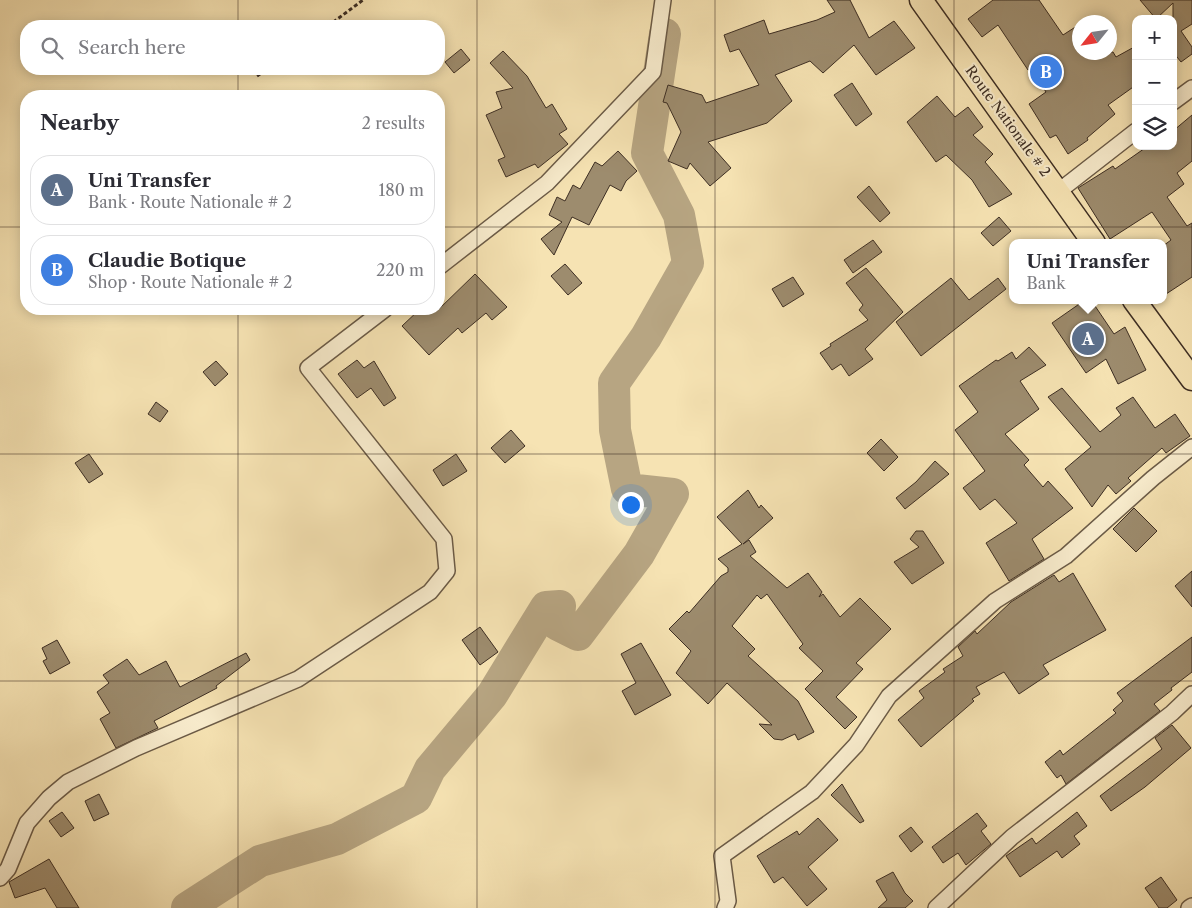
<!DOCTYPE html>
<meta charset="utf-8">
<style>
body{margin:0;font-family:"Libre Caslon Text",serif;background:#f7f7f7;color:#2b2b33}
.controls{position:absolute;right:15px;top:15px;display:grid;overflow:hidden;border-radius:10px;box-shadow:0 2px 12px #0003}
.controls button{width:45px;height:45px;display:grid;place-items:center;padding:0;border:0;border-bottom:1px solid #e1e1e2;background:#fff;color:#2b2b33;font:25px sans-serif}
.compass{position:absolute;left:1072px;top:15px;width:45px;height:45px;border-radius:50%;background:#fff;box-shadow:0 2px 12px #0003;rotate:240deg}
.you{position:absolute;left:630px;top:504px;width:18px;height:18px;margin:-12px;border:4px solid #fff;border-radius:50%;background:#1a73e8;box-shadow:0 0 0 8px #1a73e833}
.badge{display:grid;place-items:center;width:32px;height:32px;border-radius:50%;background:#1a73e8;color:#fff;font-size:16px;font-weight:700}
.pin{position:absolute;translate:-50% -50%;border:2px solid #fff;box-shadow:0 1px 5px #0006}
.popup{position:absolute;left:1009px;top:239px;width:158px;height:65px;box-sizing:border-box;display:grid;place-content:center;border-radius:10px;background:#fff;filter:drop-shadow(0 1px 4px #0005);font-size:16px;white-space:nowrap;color:#7c7c81}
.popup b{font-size:19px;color:#2b2b33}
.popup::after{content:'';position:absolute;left:50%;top:100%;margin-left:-10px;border:10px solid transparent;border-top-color:#fff}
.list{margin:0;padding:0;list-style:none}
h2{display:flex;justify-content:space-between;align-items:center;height:65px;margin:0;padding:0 20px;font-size:21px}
h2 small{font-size:16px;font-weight:400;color:#7c7c81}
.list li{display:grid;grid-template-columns:32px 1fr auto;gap:15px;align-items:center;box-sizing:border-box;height:70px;margin:0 10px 10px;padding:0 10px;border:1px solid #e1e1e2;border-radius:20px}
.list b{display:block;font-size:19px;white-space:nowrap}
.list p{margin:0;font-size:16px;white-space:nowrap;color:#7c7c81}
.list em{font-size:16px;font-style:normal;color:#7c7c81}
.icon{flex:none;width:28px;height:28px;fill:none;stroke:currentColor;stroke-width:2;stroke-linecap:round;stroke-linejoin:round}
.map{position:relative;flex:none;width:1192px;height:908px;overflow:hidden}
.search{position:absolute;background:#fff;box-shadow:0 2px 12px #0003;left:20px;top:20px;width:425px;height:55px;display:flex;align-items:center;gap:12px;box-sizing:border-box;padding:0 18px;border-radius:20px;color:#7c7c81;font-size:19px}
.panel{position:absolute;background:#fff;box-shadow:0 2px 12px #0003;left:20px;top:90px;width:425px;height:225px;border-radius:20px}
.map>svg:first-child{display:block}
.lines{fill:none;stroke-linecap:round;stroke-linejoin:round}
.river{stroke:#b7a582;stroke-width:32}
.building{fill:#9d8c6e;stroke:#3d2e23}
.street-casing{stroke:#6b5b47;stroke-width:18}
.primary-casing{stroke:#3d2e23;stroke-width:25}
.path{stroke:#3d2e23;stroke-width:3;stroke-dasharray:4 2.5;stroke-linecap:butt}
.street{stroke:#f9edce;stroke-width:15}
.primary{stroke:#f6e3b3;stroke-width:22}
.grid{fill:none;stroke:#3d2e23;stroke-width:1;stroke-opacity:0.55}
.labels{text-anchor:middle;stroke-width:4;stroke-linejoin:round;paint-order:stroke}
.street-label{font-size:14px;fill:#3d2e23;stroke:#f9edce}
</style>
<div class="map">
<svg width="1192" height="908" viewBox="0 0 1192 908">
<rect width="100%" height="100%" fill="#f6e3b3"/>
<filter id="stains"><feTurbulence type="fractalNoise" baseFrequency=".004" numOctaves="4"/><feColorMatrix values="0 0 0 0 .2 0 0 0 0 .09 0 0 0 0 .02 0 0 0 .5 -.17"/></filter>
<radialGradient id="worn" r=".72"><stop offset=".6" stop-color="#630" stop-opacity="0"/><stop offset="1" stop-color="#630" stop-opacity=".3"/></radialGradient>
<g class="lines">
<!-- river -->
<path class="river" d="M187,908L260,861L337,839L416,798L430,769L492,695L546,607L560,606L558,625L578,635L639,554L673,494L627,489L615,430L614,383L646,337L688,263L679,215L647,153L665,34"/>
</g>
<!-- building -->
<path class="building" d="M827,0H850L869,38L894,21L915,48L876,75L854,45L823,73L810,61L775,75L792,101L767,123L708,142L731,168L710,186L690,163L687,169L668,161L681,132L667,103L663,102L668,85L702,95L706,103L759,85L739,49L730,52L724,35L764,20L769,34L817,20L835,12Z
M993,0H1039L1063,35L1080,24V52H1113L1116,57L1136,46V85L1108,105L1115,114L1087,138L1088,140L1068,154L1056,135L1050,138L1029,104L1046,92L1031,68L1028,70L998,25L982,37L968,19Z
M1140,0H1192V24L1181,31L1192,47V54L1181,62L1173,52V3L1156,19Z
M461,49L470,60L454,73L445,62Z
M503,51L527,76L546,108L552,104L567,129L559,134L568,144L538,168L535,164L506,177L498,160L505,157L486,115L502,108L496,92L513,88L490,63Z
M852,83L872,114L856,126L834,95Z
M937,96L955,117L968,107L983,127L973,135L993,154L985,162L1012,194L989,207L972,180L946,155L936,162L907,122Z
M1192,115V161L1177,173L1184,184L1167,197L1187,226L1192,223V277L1163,296V246L1171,240L1152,212L1110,239L1078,188L1113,166L1115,169L1148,146H1173V131Z
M618,151L637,171L626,181L621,191L610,185L589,225L572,217L554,255L541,239L562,222L549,215L557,197L565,201L573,185L580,189L595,162L602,166Z
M869,186L890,213L880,222L857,197Z
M999,217L1011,231L993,246L981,233Z
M873,240L882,252L853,273L844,260Z
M565,264L582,283L568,295L551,276Z
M866,268L903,312L865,349L873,359L849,376L841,364L832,370L820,353L831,346L830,344L868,320L859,310L863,305L846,283Z
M475,274L507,307L492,320L486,313L462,333L458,328L429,355L402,326L420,309H439Z
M793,277L804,294L783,307L772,289Z
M951,278L969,300L998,278L1006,289L921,356L896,322Z
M1085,300H1091L1114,334L1125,327L1146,370L1118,384L1106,359L1086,373L1052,323Z
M1029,347L1046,365L1020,381L1039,409L1005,434L1029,460L1024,465L1043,487L1048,481L1073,508L1032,539L1044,559L1009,581L986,543L1017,523L995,499L980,510L963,488L985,471L955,430L978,412L959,386L996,360L998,361L1012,352L1016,359Z
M357,360L364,368L374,361L396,398L384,406L371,388L357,398L338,374Z
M216,361L228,374L215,386L203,372Z
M1062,388L1100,432L1121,415L1116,408L1133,397L1155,428L1175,414L1190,436L1166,453L1162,448L1128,478L1131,481L1116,494L1108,485L1092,507L1065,469L1091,447L1048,397Z
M156,402L168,411L160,422L148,414Z
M511,430L525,446L505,463L491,448Z
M881,439L898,457L884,471L867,453Z
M89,454L103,474L89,483L75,463Z
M456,454L467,471L443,486L433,470Z
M935,461L949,474L905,509L896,498L916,482Z
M748,490L759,508L761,505L773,518L743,544L749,540L756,552L750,556L787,588L808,573L822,592L819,597L823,594L840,617L860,598L891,629L856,663L863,669L836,697L857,717L845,729L805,689L823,671L799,648L803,644L767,594L761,599L757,595L732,626L755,649L748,656L798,701L814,732L798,740L795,734L782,740L774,739L759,724L772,725L727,683L708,704L676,673L691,651L669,629L687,611L689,613L721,576L728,572V568L718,559L742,544L717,517Z
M1134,508L1157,531L1136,552L1113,529Z
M916,531H923L944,563L912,584L894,562L919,547L910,539Z
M1192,571V607L1175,586Z
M1073,573L1106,630L1043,665L1049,674L1019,694L1004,672L976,687L980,694L972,699L974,701L921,747L898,720L924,698L919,691L945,672L943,669L963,656L958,647L975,631L977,634L1011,602L1054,575L1059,582Z
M480,627L498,652L480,665L462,640Z
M1192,637V672L1171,688L1172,690L1154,704L1160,711L1066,784L1061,775L1057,778L1045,762L1060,750L1063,755L1116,713L1113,710L1123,701L1117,693Z
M57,640L70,663L50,674L43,661L47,659L42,648Z
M641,643L671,695L635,715L622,691L636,683L621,654Z
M246,653L250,660L216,686L217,688L154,721L158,728L116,748L100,719L110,713L97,692L109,683L103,675L127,659L139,675L166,661L180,687Z
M1172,725L1191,748L1145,787L1111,811L1100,796L1162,749L1155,738Z
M842,784L864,821L860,823L831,795Z
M99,794L109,814L94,821L85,801Z
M62,812L74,828L61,837L49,821Z
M1077,812L1087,826L1074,836L1080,844L1062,858L1057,851L1020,877L1006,856L1032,838L1036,844Z
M977,813L987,826L981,831L991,844L966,865L958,853L943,863L932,847Z
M818,818L838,840L808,867L827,889L807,906L783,877L774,883L757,856L797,831L799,835Z
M911,827L923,842L911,852L899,836Z
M49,859L79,908H57L45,888L15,898L9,882Z
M893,872L905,893L913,901L905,908H878L887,900L876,881Z
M1161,877L1177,900L1167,908H1159L1145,888Z"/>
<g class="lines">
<defs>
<path id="street" d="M1173,102L1192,88
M1059,191L1136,131
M439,267L547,183L653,72L663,0
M0,878L8,869L27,823L49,798L68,782L136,748L298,679L430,592L447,571L444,539L308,368L385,309
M725,908L728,901L722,856L812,792L856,745L889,696L995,601L1066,556L1153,478L1192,447
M936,908L1012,837L1172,713L1192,694
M1189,908L1192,906"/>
<path id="primary" d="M921,0L1094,243
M1134,300L1192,379"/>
</defs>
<!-- street casing -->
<use href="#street" class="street-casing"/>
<!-- primary casing -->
<use href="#primary" class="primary-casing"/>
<!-- path -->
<path class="path" d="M328,26L363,0
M257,76L267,69"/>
<!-- street -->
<use href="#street" class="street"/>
<!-- primary -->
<use href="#primary" class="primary"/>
</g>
<!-- grid -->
<path class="grid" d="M238,0V26M477,0V908M715,0V908M954,0V908M238,69V96M0,227H26M439,227H1192M238,309V908M0,454H1192M0,681H1192"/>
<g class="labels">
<!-- street labels -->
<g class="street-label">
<text transform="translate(1008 121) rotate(54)" y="5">Route Nationale # 2</text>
</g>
</g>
<rect width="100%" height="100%" filter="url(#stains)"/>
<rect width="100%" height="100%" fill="url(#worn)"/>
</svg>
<div class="controls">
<button>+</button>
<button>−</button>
<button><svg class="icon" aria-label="layers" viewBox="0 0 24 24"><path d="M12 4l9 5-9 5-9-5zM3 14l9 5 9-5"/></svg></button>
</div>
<svg class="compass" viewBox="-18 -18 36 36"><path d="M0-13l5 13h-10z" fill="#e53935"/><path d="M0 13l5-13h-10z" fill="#7c7c81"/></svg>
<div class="you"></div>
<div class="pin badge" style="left:1088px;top:339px;background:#5c6f8a">A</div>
<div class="popup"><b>Uni Transfer</b>Bank</div>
<div class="pin badge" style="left:1046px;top:72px;background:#3f7fe0">B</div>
<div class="search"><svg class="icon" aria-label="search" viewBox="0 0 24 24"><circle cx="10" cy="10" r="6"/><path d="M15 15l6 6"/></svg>Search here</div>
<section class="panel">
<h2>Nearby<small>2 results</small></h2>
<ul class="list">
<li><span class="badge" style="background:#5c6f8a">A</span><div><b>Uni Transfer</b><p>Bank · Route Nationale # 2</p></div><em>180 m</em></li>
<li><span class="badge" style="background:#3f7fe0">B</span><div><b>Claudie Botique</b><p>Shop · Route Nationale # 2</p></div><em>220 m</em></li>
</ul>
</section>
</div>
